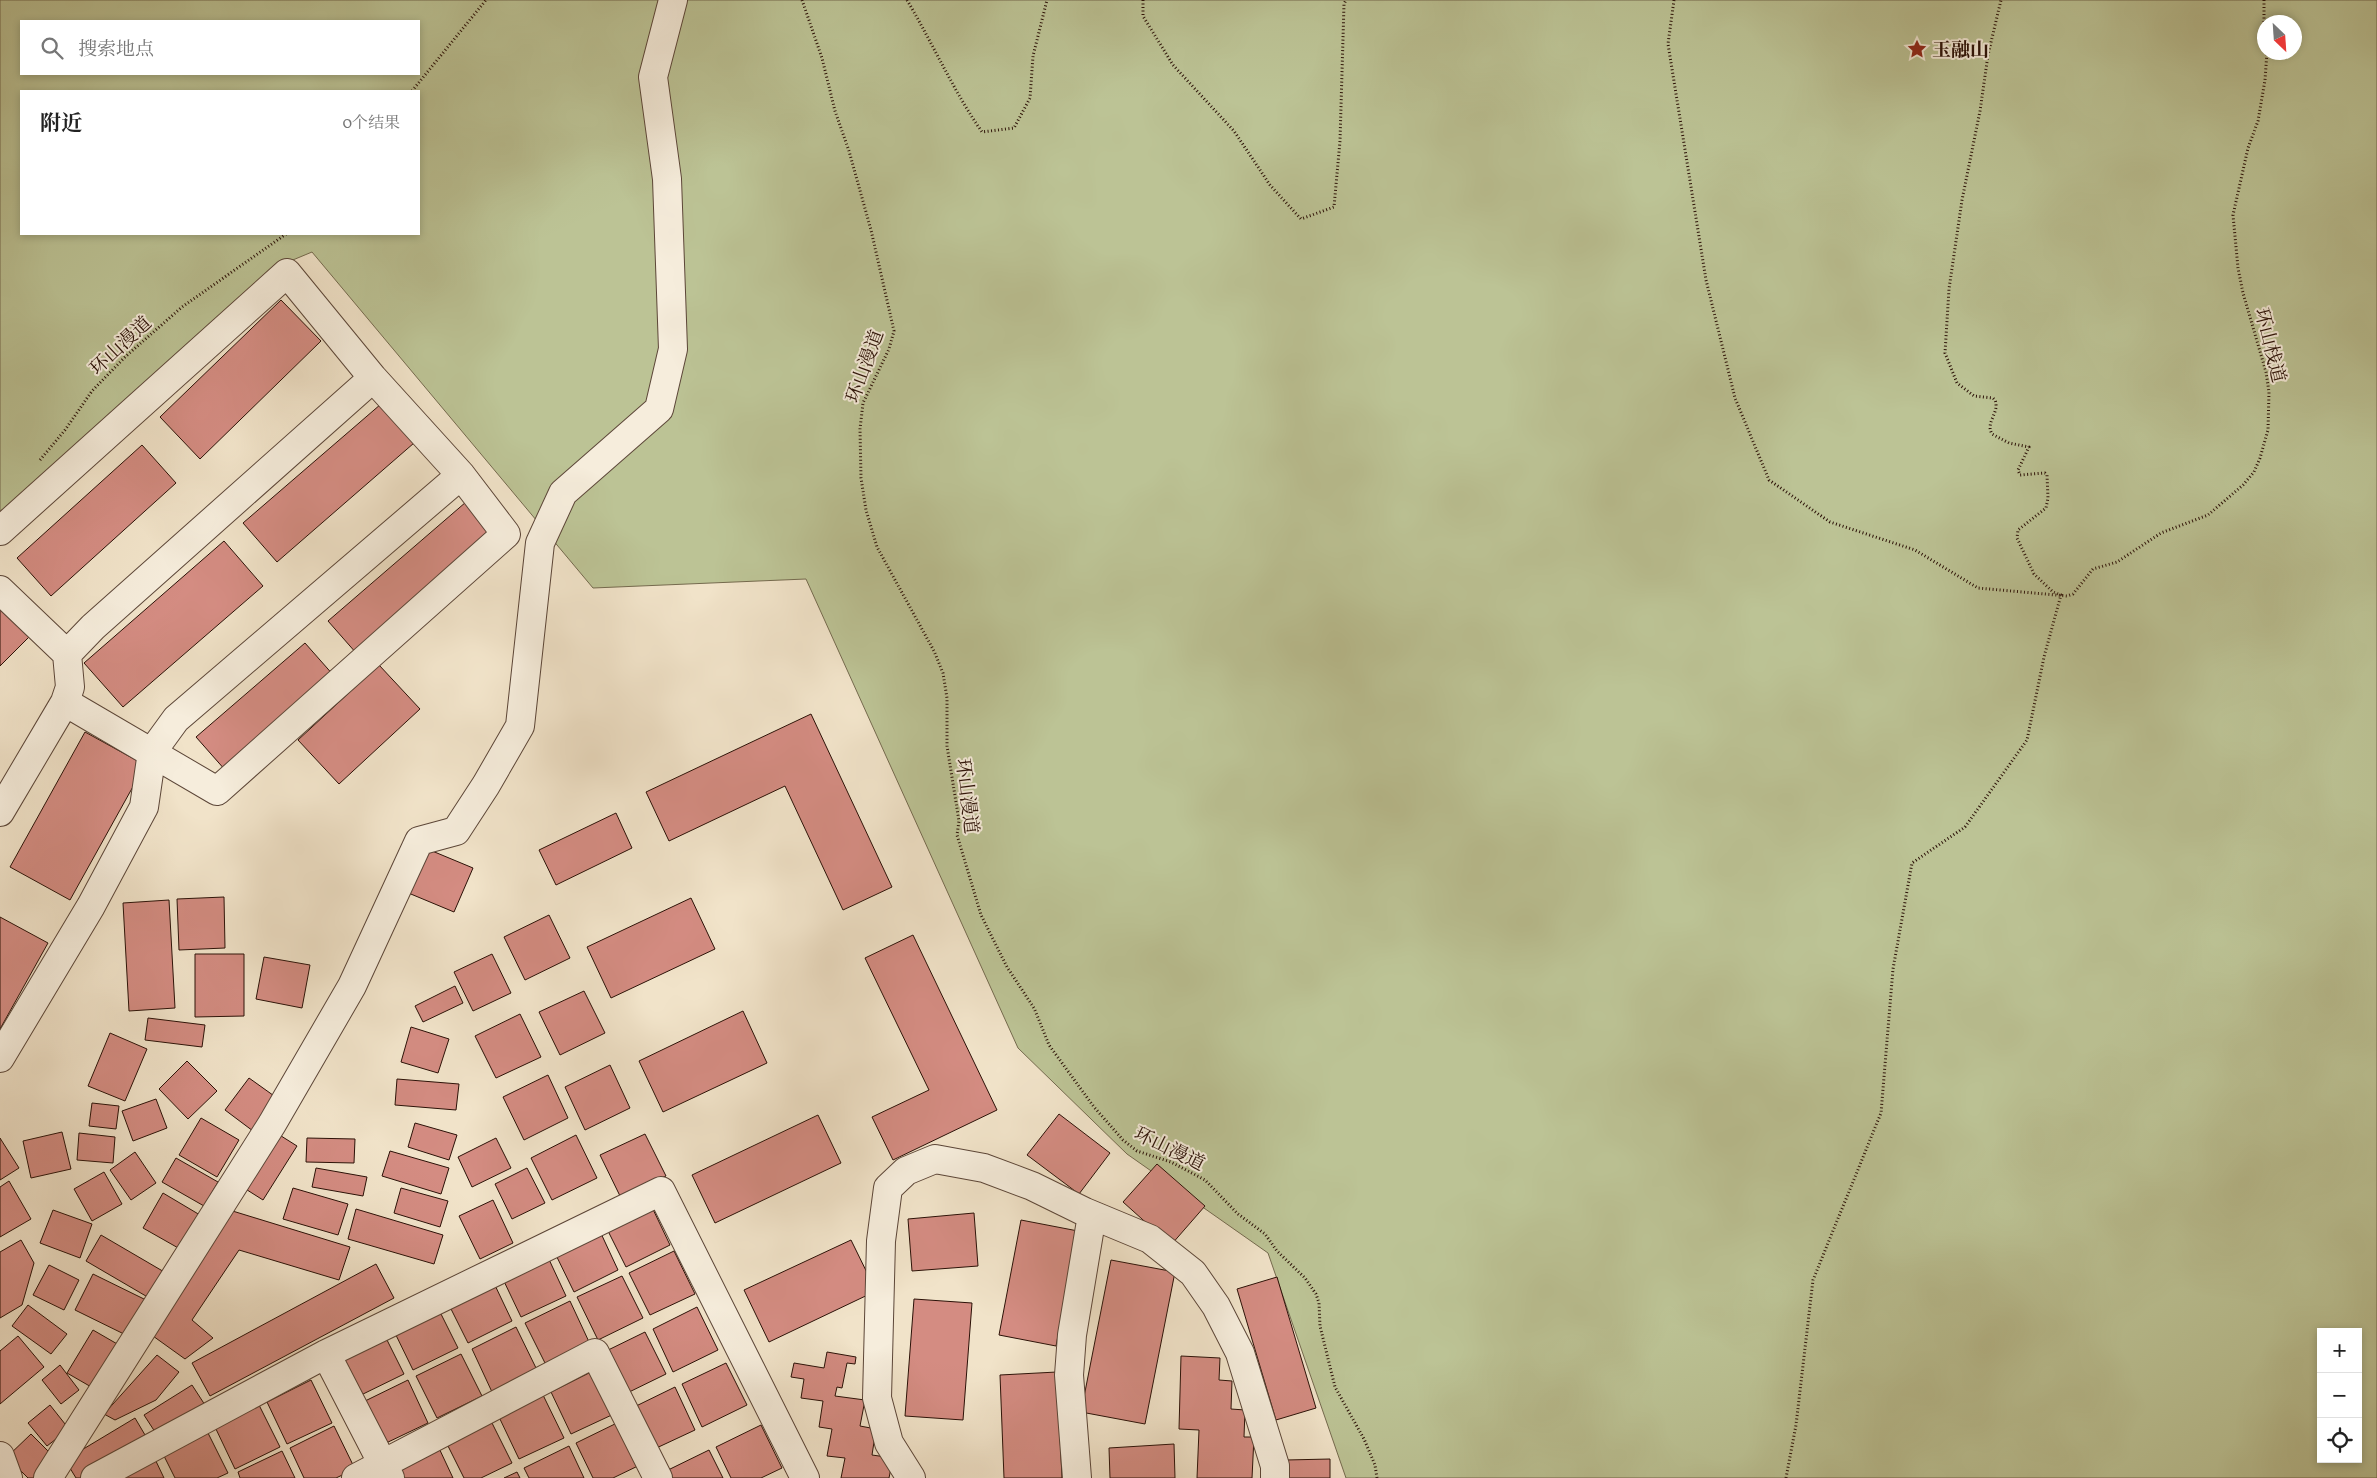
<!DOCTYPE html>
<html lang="zh">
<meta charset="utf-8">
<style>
body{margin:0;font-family:Vollkorn,"Noto Serif SC",serif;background:#f6f6f6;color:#222}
.controls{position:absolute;right:15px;bottom:15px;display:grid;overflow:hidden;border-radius:0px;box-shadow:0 2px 8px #0003}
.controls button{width:45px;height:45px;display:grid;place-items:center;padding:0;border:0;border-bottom:1px solid #e0e0e0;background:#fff;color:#222;font:25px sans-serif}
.compass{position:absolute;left:2257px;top:15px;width:45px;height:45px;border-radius:50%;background:#fff;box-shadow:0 2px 8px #0003;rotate:155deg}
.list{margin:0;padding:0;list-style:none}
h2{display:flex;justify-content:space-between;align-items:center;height:65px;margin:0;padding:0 20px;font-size:21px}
h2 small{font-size:16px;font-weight:400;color:#767676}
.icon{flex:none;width:28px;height:28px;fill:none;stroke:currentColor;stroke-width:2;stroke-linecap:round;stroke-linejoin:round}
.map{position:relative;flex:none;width:2377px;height:1478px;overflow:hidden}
.search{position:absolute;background:#fff;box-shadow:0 2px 8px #0003;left:20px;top:20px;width:400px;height:55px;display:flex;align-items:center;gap:12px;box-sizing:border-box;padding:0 18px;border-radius:0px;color:#767676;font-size:19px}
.panel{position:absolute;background:#fff;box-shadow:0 2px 8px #0003;left:20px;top:90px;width:400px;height:145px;border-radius:0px}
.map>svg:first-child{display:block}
.green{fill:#bcc395;stroke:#746a4e;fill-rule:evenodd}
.building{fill:#d48c82;stroke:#2b1107}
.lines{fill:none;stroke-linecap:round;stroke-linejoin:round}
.minor-casing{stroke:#5c4638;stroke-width:30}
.path{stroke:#2b1107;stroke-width:3;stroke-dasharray:1 2.5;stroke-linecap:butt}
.minor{stroke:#f6eddc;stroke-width:28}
.labels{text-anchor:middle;stroke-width:4;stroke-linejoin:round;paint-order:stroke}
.poi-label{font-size:19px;font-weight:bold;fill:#2b1107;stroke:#f6eddc;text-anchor:start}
.street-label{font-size:19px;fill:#2b1107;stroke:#f6eddc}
</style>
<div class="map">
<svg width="2377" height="1478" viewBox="0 0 2377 1478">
<rect width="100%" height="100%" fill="#f1e3c9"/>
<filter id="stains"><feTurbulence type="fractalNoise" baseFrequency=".004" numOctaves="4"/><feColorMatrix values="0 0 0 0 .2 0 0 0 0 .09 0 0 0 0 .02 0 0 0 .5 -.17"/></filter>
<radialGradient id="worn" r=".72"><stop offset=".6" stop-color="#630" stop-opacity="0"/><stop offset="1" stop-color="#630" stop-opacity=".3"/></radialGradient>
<!-- green -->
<path class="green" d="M0,0H2377V1478H1346L1268,1253L1127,1154L1018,1048L806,579L593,588L312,252L288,262L0,522ZM21,21H419V74H21ZM2264,22H2294V52H2264ZM21,91H419V234H21ZM2321,1332H2358V1459H2321Z"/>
<!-- building -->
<path class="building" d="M281,300L321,341L200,459L160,417Z
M381,404L414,443L277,562L243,523Z
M142,445L176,483L51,596L17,558Z
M466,502L495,535L357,654L328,621Z
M224,541L263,586L123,707L84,663Z
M0,602L32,634L0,666Z
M305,643L335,677L226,771L196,737Z
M379,665L420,709L339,784L298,740Z
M811,714L892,887L843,910L785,786L669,841L646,792Z
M85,732L145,765L70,900L10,867Z
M616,813L632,848L556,885L539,850Z
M425,848L473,868L454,912L406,892Z
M224,897L225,948L179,950L177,899Z
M691,898L715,949L611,998L587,947Z
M169,900L175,1008L129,1011L123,903Z
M549,915L570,958L525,980L504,937Z
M0,917L48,943L0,1029Z
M913,935L997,1110L893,1160L872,1117L929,1090L865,958Z
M195,954H244V1016L195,1017Z
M492,954L511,993L473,1011L454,972Z
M264,957L310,965L302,1008L256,999Z
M455,986L463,1003L423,1022L415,1006Z
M584,991L605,1033L560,1055L539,1012Z
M743,1011L767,1063L663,1112L639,1061Z
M520,1014L541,1057L496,1078L475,1036Z
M148,1018L205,1025L202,1047L145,1040Z
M411,1027L449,1039L438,1073L401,1062Z
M110,1033L147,1049L125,1101L88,1086Z
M187,1061L217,1091L188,1119L159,1089Z
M610,1065L630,1108L585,1130L565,1087Z
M548,1075L568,1118L524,1140L503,1097Z
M249,1078L277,1098L253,1131L225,1110Z
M397,1079L459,1084L456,1110L395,1105Z
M156,1099L167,1128L133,1141L122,1111Z
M92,1103L119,1106L116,1129L89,1126Z
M1059,1114L1110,1153L1079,1194L1027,1155Z
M818,1115L841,1163L715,1223L692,1175Z
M201,1118L239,1140L217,1177L179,1155Z
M415,1123L457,1135L449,1160L408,1147Z
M62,1132L71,1169L31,1178L23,1141Z
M79,1133L115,1137L113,1163L77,1160Z
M278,1134L297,1146L263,1200L244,1188Z
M645,1134L666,1176L621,1198L600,1155Z
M576,1135L597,1178L552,1200L531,1158Z
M0,1138L19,1168L0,1180Z
M307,1138L355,1139L354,1163L306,1162Z
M496,1138L511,1168L472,1187L458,1157Z
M390,1151L449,1168L441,1194L382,1176Z
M135,1152L156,1183L131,1200L110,1170Z
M176,1158L218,1182L204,1206L162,1182Z
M1157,1164L1205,1206L1171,1245L1123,1202Z
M316,1168L367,1177L363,1196L312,1187Z
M527,1168L545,1203L512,1219L495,1184Z
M104,1172L122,1204L92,1221L74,1189Z
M9,1181L31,1219L0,1237V1187Z
M293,1188L348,1204L338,1235L283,1219Z
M401,1188L448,1201L440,1227L394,1213Z
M163,1193L200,1215L180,1249L143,1228Z
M493,1200L513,1243L480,1259L459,1216Z
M650,1203L670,1245L626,1267L605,1225Z
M226,1209L350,1247L339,1280L239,1250L192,1320L213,1338L185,1359L146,1331Z
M356,1209L443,1235L434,1264L348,1239Z
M53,1210L92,1224L80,1258L40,1243Z
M974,1213L978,1266L912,1271L908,1219Z
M1021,1220L1078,1231L1056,1346L999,1335Z
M598,1227L618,1270L574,1292L553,1249Z
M101,1235L166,1273L151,1299L86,1261Z
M21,1240L34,1263L22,1305L0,1318V1252Z
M851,1240L876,1291L769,1342L744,1290Z
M674,1251L695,1294L650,1315L629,1273Z
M546,1253L566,1296L521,1317L501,1275Z
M1111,1260L1175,1272L1145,1424L1081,1412Z
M376,1264L394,1298L210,1396L192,1363Z
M49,1265L79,1280L64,1310L33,1295Z
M93,1274L146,1300L128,1336L75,1310Z
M622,1276L643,1318L598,1340L577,1297Z
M1277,1277L1316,1408L1276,1420L1237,1289Z
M492,1279L512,1321L468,1343L447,1301Z
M914,1299L972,1303L963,1420L905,1416Z
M570,1301L590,1344L546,1365L525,1323Z
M28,1305L67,1334L51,1354L12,1326Z
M437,1306L458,1348L413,1370L392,1327Z
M697,1307L718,1350L673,1372L653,1329Z
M516,1327L537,1370L492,1392L472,1349Z
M93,1330L119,1345L93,1388L67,1373Z
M383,1332L404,1374L359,1396L338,1353Z
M645,1332L666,1374L621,1396L600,1354Z
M18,1336L44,1367L0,1404V1351Z
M827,1352L856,1357L855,1364L847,1363L842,1388L837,1387L835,1396L865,1400L860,1426L876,1429L872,1455L893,1458L889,1478H841L845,1458L827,1456L832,1429L819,1427L823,1401L801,1398L804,1379L791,1377L794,1363L824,1368Z
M461,1354L482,1396L437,1418L416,1376Z
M157,1355L179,1372L156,1400L115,1420L104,1414Z
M1181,1356L1220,1358L1219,1380L1232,1381L1231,1409L1245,1410L1244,1437H1254L1252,1478H1197L1199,1430L1179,1429Z
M726,1363L747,1405L702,1427L682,1384Z
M60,1365L79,1390L61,1404L42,1380Z
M595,1370L616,1413L571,1434L551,1392Z
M1057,1372L1062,1478H1004L1000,1375Z
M311,1380L332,1423L287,1444L267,1402Z
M408,1380L428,1423L384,1444L363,1402Z
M192,1385L205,1405L157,1435L144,1415Z
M675,1387L695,1430L650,1451L630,1409Z
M543,1395L564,1438L519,1459L499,1417Z
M50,1405L69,1429L47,1446L28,1423Z
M259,1405L280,1447L235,1469L215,1427Z
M135,1418L148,1440L85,1478H76L65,1460Z
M491,1421L512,1463L481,1478H464L446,1442Z
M621,1421L642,1464L613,1478H593L576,1443Z
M761,1425L782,1468L761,1478H731L716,1447Z
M334,1426L355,1469L336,1478H304L290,1448Z
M207,1431L228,1473L217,1478H175L162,1452Z
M31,1434L54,1457L33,1478H28L7,1457Z
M1174,1444L1175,1478H1110L1109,1448Z
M438,1446L453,1478H398L393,1468Z
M569,1446L584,1478H529L524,1468Z
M709,1450L723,1478H668L664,1472Z
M282,1451L295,1478H240L238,1472Z
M154,1457L164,1478H109Z
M1330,1459V1478H1286V1460Z
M517,1472L520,1478H504Z"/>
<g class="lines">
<defs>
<path id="minor" d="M0,531L287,273L373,378L461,475L506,534L217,791L65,702
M0,590L67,654
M0,812L65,702L70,687L67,654L93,627L373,378
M0,1058L91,906L144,807L152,752L176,719L461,475
M326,1354L390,1478
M0,1456L8,1478
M48,1478L272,1124L352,986L419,841L456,831L486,785L520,726L540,543L563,493L659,409L673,349L667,179L653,77L673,0
M95,1478L326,1354L661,1191L805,1478
M356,1478L595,1353L658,1478
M911,1478L889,1443L877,1398L881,1241L888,1188L906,1171L935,1159L984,1168L1032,1186L1085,1212L1150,1239L1193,1273L1216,1306L1240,1353L1275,1466V1478
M1077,1478L1069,1375L1072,1335L1092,1215"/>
</defs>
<!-- minor casing -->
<use href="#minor" class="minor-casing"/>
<!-- path -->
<path class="path" d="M802,0L822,58L835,111L849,151L871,230L894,331L889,349L863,403L860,429L861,478L866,510L877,547L934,651L943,673L947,698V746L959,821L957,835L981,915L1007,967L1034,1008L1049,1045L1094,1107L1123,1140L1137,1151L1171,1162L1205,1180L1238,1214L1265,1234L1277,1251L1305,1278L1316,1294L1319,1303L1320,1326L1335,1387L1364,1439L1375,1465L1377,1478
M907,0C933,44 953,90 982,132L1014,128L1030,98L1033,56L1047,0
M1143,0V16L1173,65L1234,131L1270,185L1301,219L1334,207L1340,141L1344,4L1346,0
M1674,0L1668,44L1706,280L1735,398L1769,480L1830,522L1915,550L1978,588L2067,596L2073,594L2093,569L2117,562L2161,533L2208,515L2243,485L2254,472L2260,458L2268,430L2269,392L2266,372L2243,293L2238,268L2233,215L2248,148L2258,121L2265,80L2267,52
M2264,0V23
M412,91L486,0
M40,460L65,430L92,391L125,357L182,307L286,234
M1786,1478L1796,1425L1813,1280L1881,1113L1893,969L1912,863L1965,827L2027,740L2044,657L2061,595L2053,592L2034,574L2017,538L2018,530L2046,508L2048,498L2047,475L2045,473L2020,475L2018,470L2029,447L2009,443L1992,434C1985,422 2000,413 1995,400L1993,398L1974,396L1957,383L1945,353L1949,289L1962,200L1980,111L1988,55L2001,0"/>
<!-- minor -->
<use href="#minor" class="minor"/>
</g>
<!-- icons -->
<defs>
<symbol id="sight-bare" viewBox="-9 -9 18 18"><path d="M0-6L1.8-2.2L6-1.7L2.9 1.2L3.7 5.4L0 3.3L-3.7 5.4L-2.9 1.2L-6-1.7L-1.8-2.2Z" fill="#8f2418" stroke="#f6eddc" stroke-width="2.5" paint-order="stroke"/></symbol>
</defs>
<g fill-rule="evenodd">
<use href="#sight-bare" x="1903" y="35" width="28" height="28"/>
</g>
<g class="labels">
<!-- poi labels -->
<g class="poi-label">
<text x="1932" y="56">玉融山</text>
</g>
<!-- street labels -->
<g class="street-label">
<text transform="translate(120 345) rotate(-43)" y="7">环山漫道</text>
<text transform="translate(2271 345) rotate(76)" y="7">环山栈道</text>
<text transform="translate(864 366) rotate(-70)" y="7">环山漫道</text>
<text transform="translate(968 796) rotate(83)" y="7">环山漫道</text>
<text transform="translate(1170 1148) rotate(26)" y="7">环山漫道</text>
</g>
</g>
<rect width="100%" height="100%" filter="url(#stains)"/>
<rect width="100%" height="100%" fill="url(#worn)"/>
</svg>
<div class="controls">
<button>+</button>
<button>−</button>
<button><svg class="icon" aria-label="locate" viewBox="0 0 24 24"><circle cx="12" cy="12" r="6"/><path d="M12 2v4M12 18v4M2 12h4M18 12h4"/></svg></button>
</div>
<svg class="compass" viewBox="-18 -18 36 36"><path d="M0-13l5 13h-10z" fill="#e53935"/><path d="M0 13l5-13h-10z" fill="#767676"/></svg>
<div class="search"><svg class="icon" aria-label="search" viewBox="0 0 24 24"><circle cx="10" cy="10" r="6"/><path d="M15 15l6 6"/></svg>搜索地点</div>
<section class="panel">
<h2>附近<small>0个结果</small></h2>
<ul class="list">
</ul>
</section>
</div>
